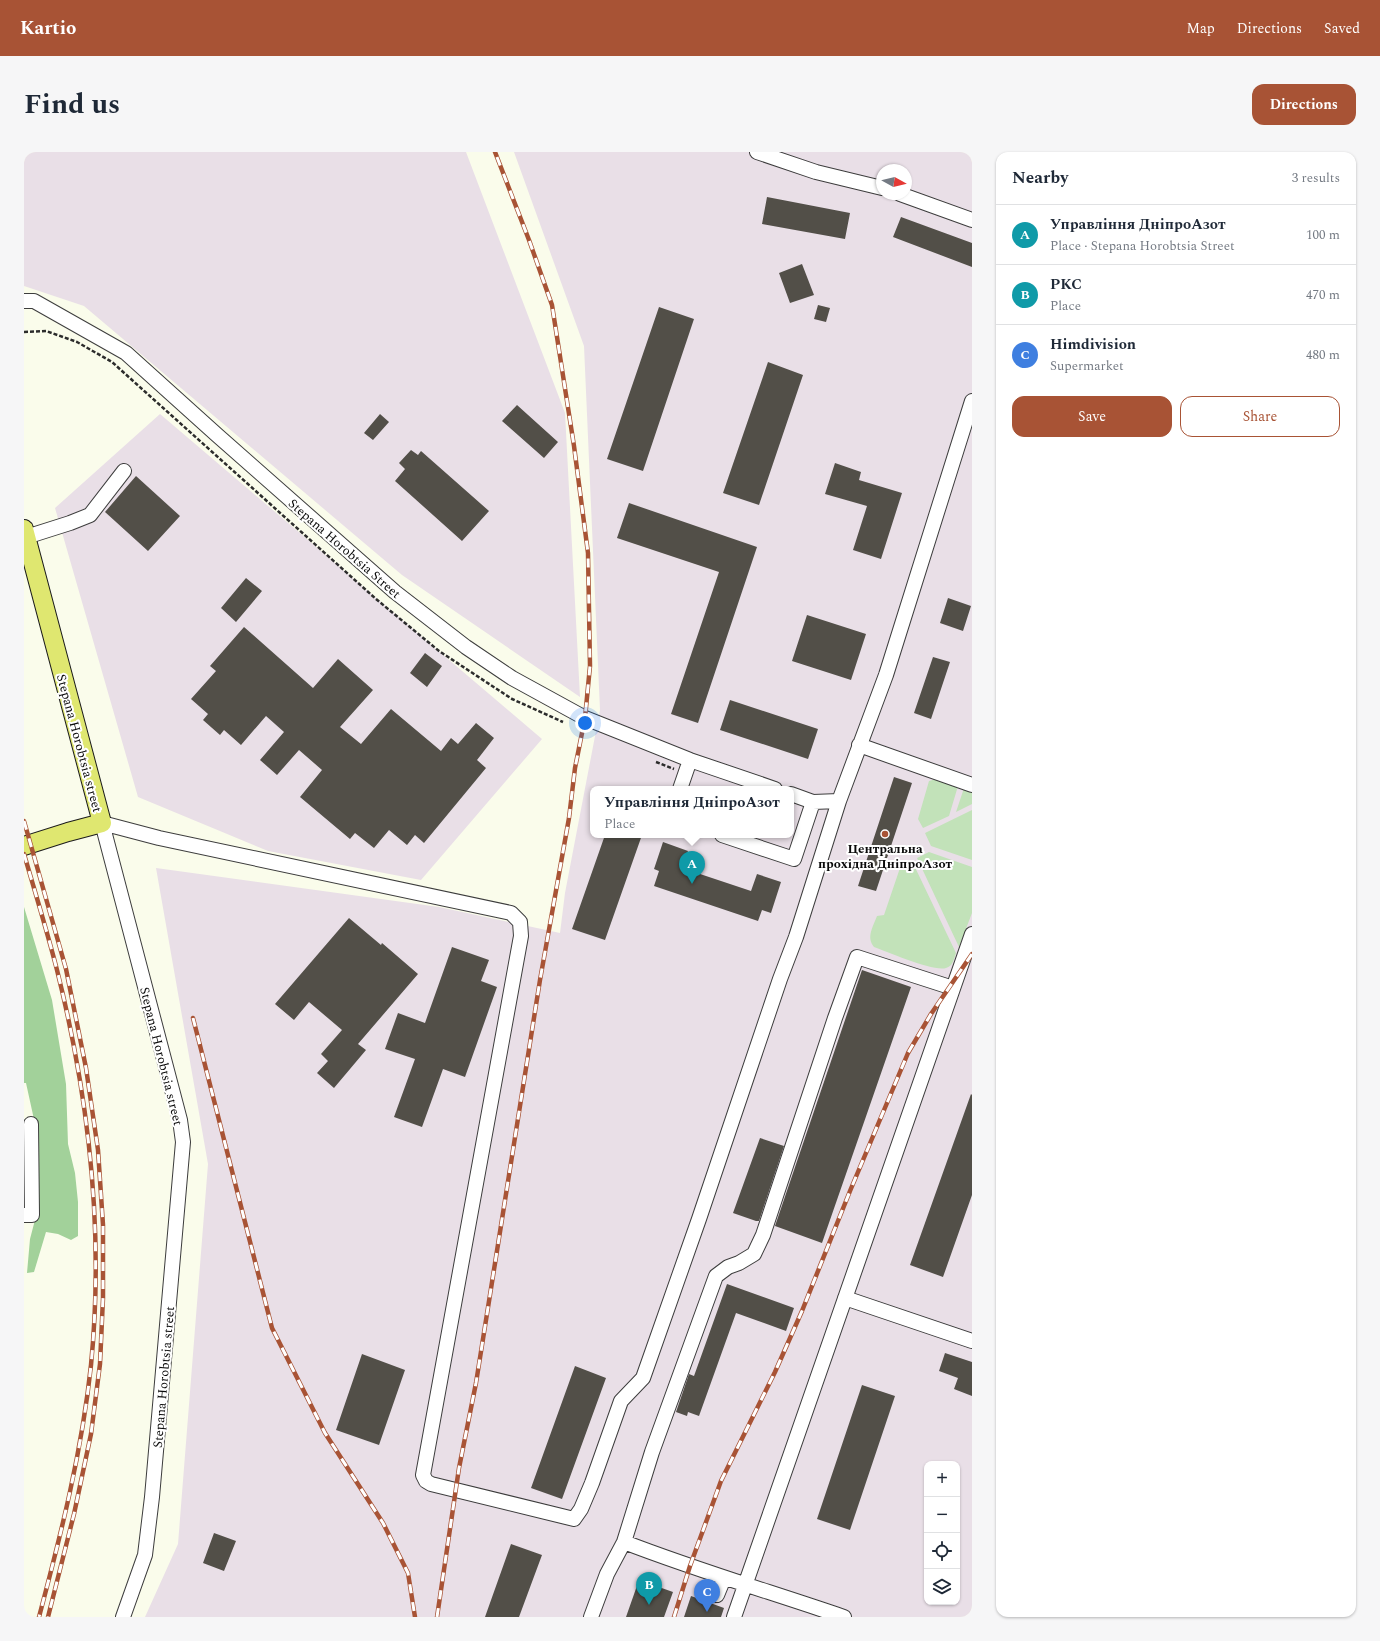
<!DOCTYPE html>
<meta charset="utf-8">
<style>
body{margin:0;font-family:Spectral,serif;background:#f6f6f7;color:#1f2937}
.controls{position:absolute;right:12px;bottom:12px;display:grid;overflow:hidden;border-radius:8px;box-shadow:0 1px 3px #0004}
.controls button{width:36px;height:36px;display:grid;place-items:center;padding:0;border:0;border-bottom:1px solid #e0e1e3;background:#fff;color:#1f2937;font:20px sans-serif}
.compass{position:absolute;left:852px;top:12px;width:36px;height:36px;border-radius:50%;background:#fff;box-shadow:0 1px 3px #0004;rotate:98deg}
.you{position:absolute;left:561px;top:571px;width:14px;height:14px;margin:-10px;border:3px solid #fff;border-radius:50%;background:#1a73e8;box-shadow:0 0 0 6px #1a73e833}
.badge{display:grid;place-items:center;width:26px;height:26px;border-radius:50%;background:#a85335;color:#fff;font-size:13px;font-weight:700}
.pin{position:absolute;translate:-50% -33px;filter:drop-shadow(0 1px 2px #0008)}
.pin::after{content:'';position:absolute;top:21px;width:14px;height:12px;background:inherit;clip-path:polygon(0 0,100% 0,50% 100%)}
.popup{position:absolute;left:566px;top:634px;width:204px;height:52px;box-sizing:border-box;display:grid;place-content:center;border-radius:8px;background:#fff;filter:drop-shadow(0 1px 3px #0005);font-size:13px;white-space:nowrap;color:#747a83}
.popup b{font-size:15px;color:#1f2937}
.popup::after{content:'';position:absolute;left:50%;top:100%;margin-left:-8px;border:8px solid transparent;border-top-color:#fff}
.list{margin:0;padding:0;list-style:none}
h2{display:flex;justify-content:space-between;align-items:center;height:52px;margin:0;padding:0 16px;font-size:17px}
h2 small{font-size:13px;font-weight:400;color:#747a83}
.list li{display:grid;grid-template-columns:26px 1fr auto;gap:12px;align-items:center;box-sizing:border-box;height:60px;padding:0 16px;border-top:1px solid #e0e1e3}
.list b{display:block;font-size:15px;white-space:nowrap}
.list p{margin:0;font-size:13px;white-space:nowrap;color:#747a83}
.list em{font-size:13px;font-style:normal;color:#747a83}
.actions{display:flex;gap:8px;padding:12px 16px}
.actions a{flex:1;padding:9px 0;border:1px solid #a85335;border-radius:12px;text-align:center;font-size:14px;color:#a85335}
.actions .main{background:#a85335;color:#fff}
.icon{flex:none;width:22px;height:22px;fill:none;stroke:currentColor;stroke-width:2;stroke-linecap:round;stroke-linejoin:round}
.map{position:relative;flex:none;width:948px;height:1465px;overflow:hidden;border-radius:12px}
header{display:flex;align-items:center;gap:24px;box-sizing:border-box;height:56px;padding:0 20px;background:#a85335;color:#fff}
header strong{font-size:19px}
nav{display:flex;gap:22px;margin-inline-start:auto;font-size:14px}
.intro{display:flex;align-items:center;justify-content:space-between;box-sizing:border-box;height:96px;padding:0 24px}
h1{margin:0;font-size:28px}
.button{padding:10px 18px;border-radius:12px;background:#a85335;color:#fff;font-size:14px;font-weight:700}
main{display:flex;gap:24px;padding:0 24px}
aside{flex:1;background:#fff;border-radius:12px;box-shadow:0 1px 3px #0004}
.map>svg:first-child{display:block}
.industrial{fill:#e9dfe7;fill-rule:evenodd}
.green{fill:#c2e2b9}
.forest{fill:#a2d19a}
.building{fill:#524f48}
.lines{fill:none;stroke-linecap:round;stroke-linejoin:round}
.minor-casing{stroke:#3d3d3d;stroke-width:16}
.major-casing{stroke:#1b1b1b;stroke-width:20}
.path{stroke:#2c2c2c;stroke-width:2.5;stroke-dasharray:4 2;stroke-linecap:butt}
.minor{stroke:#fff;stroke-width:14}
.major{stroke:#dfe770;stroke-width:18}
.rail-casing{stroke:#a85335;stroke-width:4.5}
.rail{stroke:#fff;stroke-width:3;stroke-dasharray:9;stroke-linecap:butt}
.poi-dot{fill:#a85335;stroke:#fff;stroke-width:1.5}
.labels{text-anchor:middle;stroke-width:4;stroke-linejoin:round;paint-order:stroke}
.street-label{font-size:13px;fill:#0a0a0a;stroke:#fff}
.poi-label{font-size:13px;font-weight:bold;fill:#0a0a0a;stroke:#fff}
</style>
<header>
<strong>Kartio</strong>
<nav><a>Map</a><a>Directions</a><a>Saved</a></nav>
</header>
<div class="intro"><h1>Find us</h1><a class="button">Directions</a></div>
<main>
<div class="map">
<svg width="948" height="1465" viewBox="0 0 948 1465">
<rect width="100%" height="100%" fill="#fafceb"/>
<!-- industrial -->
<path class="industrial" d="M0,0H442L541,261L556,545L378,423L60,154L0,134Z
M490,0H948V1465H121L154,1392L184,1012L132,716L415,755L536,781L541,741L576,558L560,194ZM858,18H882V42H858ZM569,637H767V683H569ZM903,1312H933V1450H903Z
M136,262L518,587L397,728L244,699L114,645L31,356Z"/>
<!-- green -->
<path class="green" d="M912,627L934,634L925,664L899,676L894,667L905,629Z
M940,636L948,639V652L932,660Z
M948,658V708L907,694L901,681Z
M905,700L948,715V761L935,795L893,706Z
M888,709L932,801C930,807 929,814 922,816C910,820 864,800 850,795C842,785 849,775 853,764L860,763L877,713Z"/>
<!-- forest -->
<path class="forest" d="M0,755L28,848L42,932L44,992L51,1021L54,1050V1084L47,1088L34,1082L22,1080L10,1120L3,1121L6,1087L12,1064L11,972L2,931H0Z"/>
<!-- building -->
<path class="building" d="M743,45L826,61L821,87L738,72Z
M877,65L948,91V115L869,85Z
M778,112L790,143L766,151L755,121Z
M794,153L806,156L802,170L790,167Z
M635,155L670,167L619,319L583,307Z
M744,210L779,223L735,353L699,341Z
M493,253L534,290L520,306L478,269Z
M356,262L365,270L349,288L340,281Z
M387,298L394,303L397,299L465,359L438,389L371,329L381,317L375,311Z
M811,311L837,320L835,328L878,341L857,407L829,398L843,354L801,342Z
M112,324L156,364L124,399L81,360Z
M605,351L733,395L674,571L647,562L695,420L593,386Z
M222,426L238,439L212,470L197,456Z
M924,446L947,454L939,479L916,471Z
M783,463L842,482L827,528L768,509Z
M220,475L289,536L314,507L349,538L316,575L337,592L367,557L417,599L427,586L434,592L452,571L470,586L453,608L462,616L400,691L391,683L383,693L365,678L350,696L331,681L326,687L276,645L298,618L275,598L253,623L236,608L260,580L242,564L217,593L200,578L196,583L179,568L184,562L167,547L192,519L186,514Z
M401,501L418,514L403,535L386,521Z
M909,505L926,510L907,567L890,561Z
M706,548L794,577L784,607L696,578Z
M870,625L888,631L852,739L834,734Z
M581,683H618L581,788L548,777Z
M639,690L664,699L658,716L727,739L733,722L757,730L747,761L738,758L734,769L630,734L635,719L630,717Z
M325,766L357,793L358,791L394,822L334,892L342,898L310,936L293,921L304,909L297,902L318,878L285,850L270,868L251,852Z
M428,795L465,808L457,829L473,835L441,925L419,917L398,975L370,965L391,907L361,897L374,861L401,871Z
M838,818L887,835L798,1091L751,1074Z
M947,942L948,943V1043L919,1125L886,1113Z
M736,986L760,994L735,1069H732L709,1061Z
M703,1132L770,1156L762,1179L712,1161L675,1264L664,1260L663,1264L652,1260L665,1222L670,1224Z
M921,1201L948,1210V1244L930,1237L934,1226L915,1219Z
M338,1202L381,1218L355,1293L312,1278Z
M551,1214L582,1226L538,1347L507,1336Z
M838,1233L871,1244L826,1378L793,1367Z
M190,1381L212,1389L200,1419L179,1411Z
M487,1392L518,1403L495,1465H461Z
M615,1428L649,1440L640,1465H602Z
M667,1444L700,1456L697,1465H660Z"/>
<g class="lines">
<defs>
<path id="minor" d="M733,0L792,20L858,36
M876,42L948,68
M0,149H10L102,201L193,283L371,440L442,495L488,526L561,566L666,608L751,637
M2,385L46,371L66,363L100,319
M835,593L948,633
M656,637L666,608
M789,650L815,649L862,523L948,249
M698,683L770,707L789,650L767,642
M0,1063H8L7,972
M821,1146L948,1189
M693,1443L700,1426
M99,1465L121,1403L128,1345L159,990L156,968L78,671L135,686L487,761L496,770L497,784L399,1323L402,1329L407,1332L550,1367L557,1357L568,1331L597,1249L619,1226L675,1067L756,827L772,785L815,649
M567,1465L583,1422L600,1390
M710,1465L948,782
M820,1465C747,1440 672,1418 600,1390L628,1300L692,1124L704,1115L715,1111L730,1102L739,1083L811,866L833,805L929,836"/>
<path id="major" d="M0,377L78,671L44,680L0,694"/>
</defs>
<!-- minor casing -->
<use href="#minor" class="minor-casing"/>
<!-- major casing -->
<use href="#major" class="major-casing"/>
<!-- path -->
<path class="path" d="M0,180L22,179L53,190L88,210L352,447L415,499L488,547L539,570
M632,610L650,617"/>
<!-- minor -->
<use href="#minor" class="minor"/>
<!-- major -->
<use href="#major" class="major"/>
<defs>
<path id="rail" d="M0,669L42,817L62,916L74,998L79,1073V1146L76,1212L67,1282L50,1362L24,1465
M0,702C11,740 23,779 33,818C65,946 80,1081 67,1213C58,1299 37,1382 15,1465
M169,866L248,1176L301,1281L359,1371L384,1421L391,1465
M413,1465L435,1316L452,1231L516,828L545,666L551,616L561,566L566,514L564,401L550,294L528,153L505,88L471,0
M650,1465L666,1414L697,1329L751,1220L778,1159L826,1039L884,901L907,862L948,802"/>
</defs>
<!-- rail casing -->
<use href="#rail" class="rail-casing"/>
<!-- rail -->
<use href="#rail" class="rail"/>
</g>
<!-- markers -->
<circle class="poi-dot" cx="861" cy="682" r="4"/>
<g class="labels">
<!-- street labels -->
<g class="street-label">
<text transform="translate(321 396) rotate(41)" y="5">Stepana Horobtsia Street</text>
<text transform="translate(56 591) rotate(75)" y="5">Stepana Horobtsia street</text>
<text transform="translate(138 904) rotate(76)" y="5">Stepana Horobtsia street</text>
<text transform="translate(139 1225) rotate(-85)" y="5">Stepana Horobtsia street</text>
</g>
<!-- poi labels -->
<g class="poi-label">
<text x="861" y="701">Центральна<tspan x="861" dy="15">прохідна ДніпроАзот</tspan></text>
</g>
</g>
</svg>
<div class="controls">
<button>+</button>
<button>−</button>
<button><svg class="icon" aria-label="locate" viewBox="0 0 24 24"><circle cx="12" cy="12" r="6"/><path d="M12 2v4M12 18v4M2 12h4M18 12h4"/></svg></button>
<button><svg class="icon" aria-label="layers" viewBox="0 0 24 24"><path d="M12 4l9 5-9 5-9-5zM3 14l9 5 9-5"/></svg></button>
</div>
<svg class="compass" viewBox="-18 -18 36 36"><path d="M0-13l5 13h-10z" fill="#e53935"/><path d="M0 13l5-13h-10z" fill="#747a83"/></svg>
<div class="you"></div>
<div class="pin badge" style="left:668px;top:732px;background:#0f9aa8">A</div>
<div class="popup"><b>Управління ДніпроАзот</b>Place</div>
<div class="pin badge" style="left:625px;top:1453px;background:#0f9aa8">B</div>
<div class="pin badge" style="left:683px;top:1460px;background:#3f7fe0">C</div>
</div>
<aside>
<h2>Nearby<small>3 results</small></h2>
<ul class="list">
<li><span class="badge" style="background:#0f9aa8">A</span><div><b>Управління ДніпроАзот</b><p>Place · Stepana Horobtsia Street</p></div><em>100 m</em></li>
<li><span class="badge" style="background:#0f9aa8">B</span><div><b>РКС</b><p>Place</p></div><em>470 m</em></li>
<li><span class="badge" style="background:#3f7fe0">C</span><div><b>Himdivision</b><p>Supermarket</p></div><em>480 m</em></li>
</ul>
<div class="actions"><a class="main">Save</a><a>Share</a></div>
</aside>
</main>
